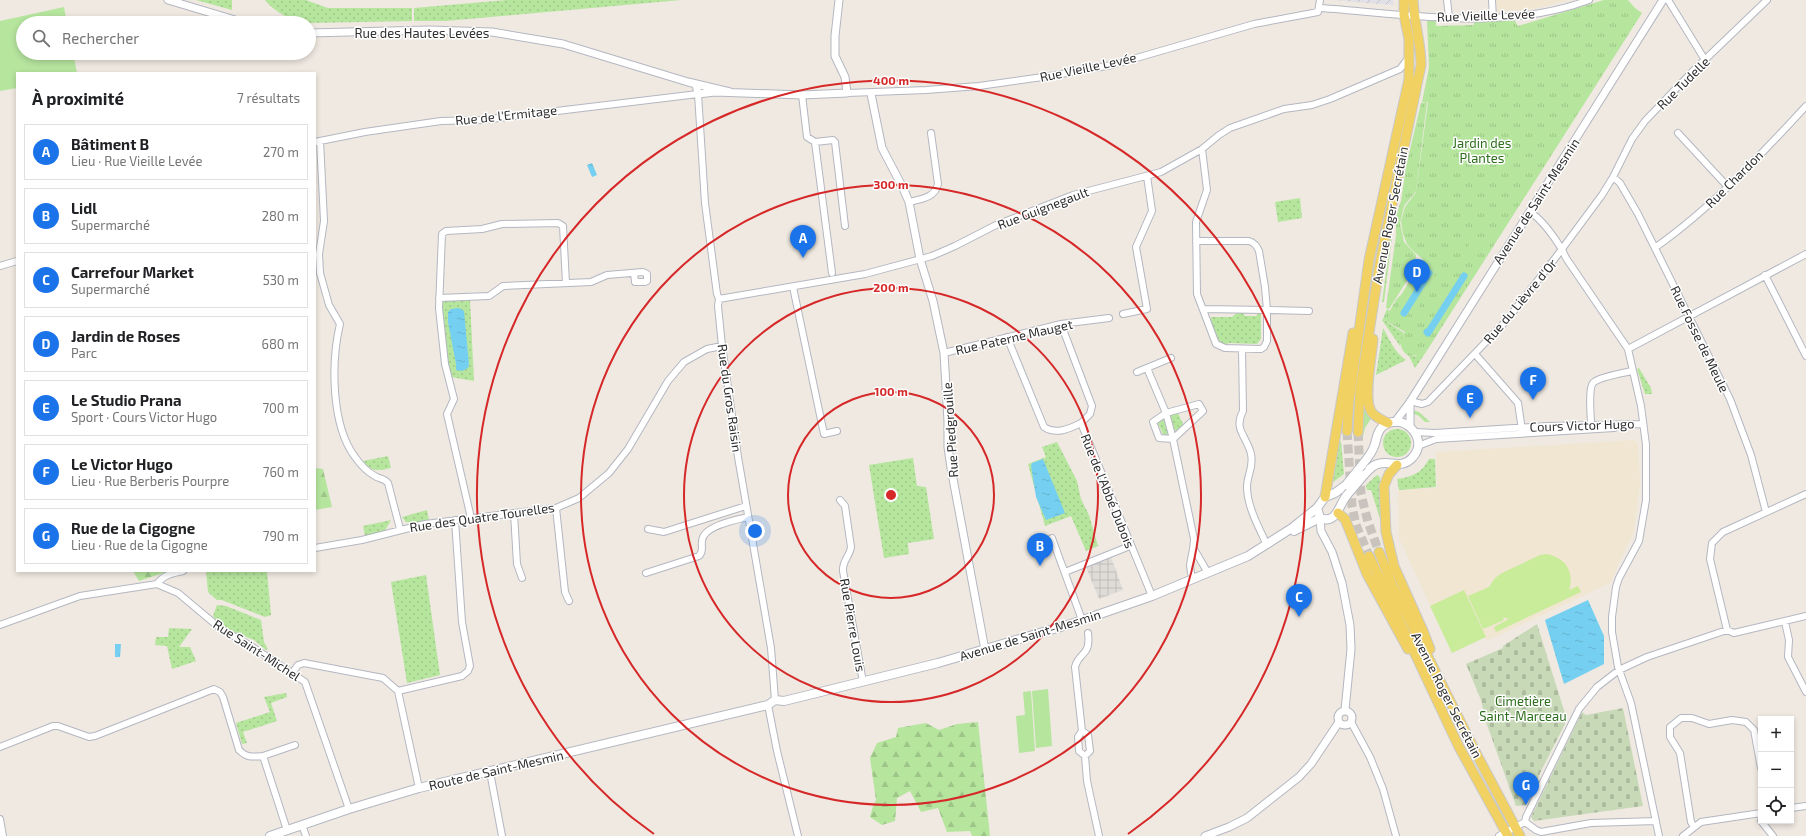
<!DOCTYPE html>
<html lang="fr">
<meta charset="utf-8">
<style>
body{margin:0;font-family:"Exo 2",sans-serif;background:#f2f2f2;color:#202124}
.controls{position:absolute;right:12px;bottom:12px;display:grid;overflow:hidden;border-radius:0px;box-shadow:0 2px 6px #0003}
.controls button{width:36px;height:36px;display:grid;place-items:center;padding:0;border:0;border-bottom:1px solid #e0e0e0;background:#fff;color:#202124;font:20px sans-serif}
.you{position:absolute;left:755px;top:531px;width:14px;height:14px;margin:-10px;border:3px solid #fff;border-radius:50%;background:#1a73e8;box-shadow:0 0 0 6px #1a73e833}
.badge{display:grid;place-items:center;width:26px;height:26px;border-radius:50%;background:#1a73e8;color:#fff;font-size:13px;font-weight:700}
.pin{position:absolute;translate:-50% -33px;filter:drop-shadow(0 1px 2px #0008)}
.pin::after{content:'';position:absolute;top:21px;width:14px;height:12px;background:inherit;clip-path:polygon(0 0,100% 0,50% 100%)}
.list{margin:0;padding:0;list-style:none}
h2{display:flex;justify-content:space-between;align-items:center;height:52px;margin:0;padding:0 16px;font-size:17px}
h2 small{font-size:13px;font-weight:400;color:#757577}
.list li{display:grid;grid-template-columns:26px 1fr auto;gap:12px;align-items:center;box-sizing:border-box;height:56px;margin:0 8px 8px;padding:0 8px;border:1px solid #e0e0e0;border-radius:0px}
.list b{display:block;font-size:15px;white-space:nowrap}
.list p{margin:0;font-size:13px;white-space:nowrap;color:#757577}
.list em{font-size:13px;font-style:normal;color:#757577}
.icon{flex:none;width:22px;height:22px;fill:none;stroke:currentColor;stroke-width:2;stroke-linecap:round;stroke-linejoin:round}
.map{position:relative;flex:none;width:1806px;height:836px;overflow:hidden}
.search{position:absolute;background:#fff;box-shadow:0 2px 6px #0003;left:16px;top:16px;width:300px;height:44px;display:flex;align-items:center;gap:10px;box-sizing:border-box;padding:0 14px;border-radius:22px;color:#757577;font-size:15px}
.panel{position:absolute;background:#fff;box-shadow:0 2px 6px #0003;left:16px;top:72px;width:300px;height:500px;border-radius:0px}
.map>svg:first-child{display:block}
.industrial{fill:url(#industrial-furrows)}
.education{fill:#f0e6d1}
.grass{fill:url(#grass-dots)}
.forest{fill:url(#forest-firs)}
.cemetery{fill:url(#cemetery-stones)}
.park{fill:url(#park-tufts)}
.garden{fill:#b6e59e}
.pitch{fill:#c9ec9a}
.plaza{fill:url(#plaza-grid)}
.water{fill:url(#water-ripples)}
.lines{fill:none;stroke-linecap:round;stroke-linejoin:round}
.canal{stroke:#75cff0;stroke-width:7}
.primary-tunnel{stroke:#c8c4bd;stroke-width:9;stroke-dasharray:9 4.5;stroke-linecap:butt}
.minor-casing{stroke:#b4b7c1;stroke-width:8}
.tertiary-casing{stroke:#b4b7c1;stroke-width:9}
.secondary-casing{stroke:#b4b7c1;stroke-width:10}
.primary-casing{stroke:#c9c9c9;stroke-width:11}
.minor{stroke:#fff;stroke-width:6}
.tertiary{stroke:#fff;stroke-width:7}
.secondary{stroke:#fff;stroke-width:8}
.primary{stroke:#f2d163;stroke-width:9}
.secondary-bridge-casing{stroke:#b4b7c1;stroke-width:10;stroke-linecap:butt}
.secondary-bridge{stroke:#fff;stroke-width:8}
.ring{fill:none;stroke:#d62828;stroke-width:2}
.labels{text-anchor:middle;stroke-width:3;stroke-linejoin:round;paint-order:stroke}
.street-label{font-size:13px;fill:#2e2e2e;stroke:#fff}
.park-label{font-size:13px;fill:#2c6e1b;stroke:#fff}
.centre{fill:#d62828;stroke:#fff;stroke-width:2}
.ring-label{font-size:12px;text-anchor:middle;font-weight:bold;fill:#d62828;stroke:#fff;stroke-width:3;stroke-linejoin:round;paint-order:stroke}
</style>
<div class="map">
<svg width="1806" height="836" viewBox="0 0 1806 836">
<defs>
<pattern id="industrial-furrows" width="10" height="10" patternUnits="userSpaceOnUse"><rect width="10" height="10" fill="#e3e1e8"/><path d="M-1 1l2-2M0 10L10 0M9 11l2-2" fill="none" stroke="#c3c1c7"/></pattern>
<pattern id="grass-dots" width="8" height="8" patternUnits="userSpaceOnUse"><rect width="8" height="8" fill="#b6e59e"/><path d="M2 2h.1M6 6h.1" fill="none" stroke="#9dc588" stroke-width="1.8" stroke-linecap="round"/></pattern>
<pattern id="forest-firs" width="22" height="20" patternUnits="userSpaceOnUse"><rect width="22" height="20" fill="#b6e59e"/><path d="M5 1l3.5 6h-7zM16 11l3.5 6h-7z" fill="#9dc588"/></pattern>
<pattern id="cemetery-stones" width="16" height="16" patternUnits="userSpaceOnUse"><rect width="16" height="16" fill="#c8d9b8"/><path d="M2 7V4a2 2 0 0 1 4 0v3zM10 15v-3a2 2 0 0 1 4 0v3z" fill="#acbb9e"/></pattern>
<pattern id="park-tufts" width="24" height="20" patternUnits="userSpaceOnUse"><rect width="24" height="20" fill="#b6e59e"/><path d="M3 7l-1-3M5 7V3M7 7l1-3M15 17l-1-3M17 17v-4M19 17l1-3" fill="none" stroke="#9dc588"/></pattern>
<pattern id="plaza-grid" width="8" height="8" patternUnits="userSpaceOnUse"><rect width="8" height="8" fill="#dfdcd8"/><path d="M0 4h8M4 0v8" fill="none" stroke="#c0bdba"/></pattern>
<pattern id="water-ripples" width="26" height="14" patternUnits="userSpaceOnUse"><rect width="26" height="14" fill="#75cff0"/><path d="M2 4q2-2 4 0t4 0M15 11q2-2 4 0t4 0" fill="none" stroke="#66b2ce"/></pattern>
</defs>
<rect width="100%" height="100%" fill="#efe9e1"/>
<!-- industrial -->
<path class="industrial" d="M1335,0H1393L1394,5L1365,3Z"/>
<!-- education -->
<path class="education" d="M1496,0H1568L1533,9L1497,11Z
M1634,440L1638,445L1640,483L1634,531L1610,583L1487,641L1485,637L1452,653L1399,538L1398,490L1437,488L1436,452Z"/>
<!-- grass -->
<path class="grass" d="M196,0H232V10Z
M265,0H306L328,8H412V21L309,23C293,21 275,13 265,0Z
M507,0H681L446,21H414V8Z
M1300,198L1302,218L1278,222L1275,202Z
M1391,235L1392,236L1384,302H1382Z
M445,300H470L474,381L451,377L448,362L442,308V303Z
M1238,312H1243L1245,316H1256L1259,313L1261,314V339L1257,344L1229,343L1225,345C1216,341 1211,327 1211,317H1232Z
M1383,319L1404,333L1400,346L1382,320Z
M1383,328C1390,340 1394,352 1406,360L1376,375Z
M1423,350L1426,352L1415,368L1409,356H1416Z
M1639,368L1651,388L1652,394H1645L1637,369Z
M1412,410L1419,412L1430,422H1425L1419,416L1412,413Z
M1177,411L1184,426L1176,431L1174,429L1170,415Z
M1162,416C1167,419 1169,429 1168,434L1164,436L1157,421Z
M1383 443a14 14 0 1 1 28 0a14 14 0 1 1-28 0Z
M1341,441L1344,474L1332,483L1331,481L1338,445Z
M1057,442L1077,481L1081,499L1089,515L1098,546L1086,551L1071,516L1045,526L1028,464L1046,457L1042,447Z
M388,456L391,468C378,471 371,472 363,461Z
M913,458L917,486L926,487L934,539L908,543L909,554L884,558L869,465Z
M1429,459H1435L1436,487L1399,490L1397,479C1412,477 1422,473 1429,459Z
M1377,475L1380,477L1381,522L1371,490H1367L1366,485Z
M427,510L429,520L416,524L406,522L402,517Z
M391,520L384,532L365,536L363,526Z
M206,571H267L271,615L265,617L222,600H217L208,592Z
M426,575L440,675L407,683L391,582Z
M217,605L226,606L261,620L264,642L268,649L266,650L254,640L223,628L213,616Z
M169,628L192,629L179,647H190L196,661L172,669L167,646L155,645L156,637H168Z
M286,693L287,697L271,703L277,721L243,732L247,743L242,744L236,723L270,712L264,697Z"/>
<!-- forest -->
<path class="forest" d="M315,468L323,469L332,507L315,510Z
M133,571H169L139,581Z
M978,722L990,836H972L970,831L947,832L938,808L921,812L910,791L897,798L895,821L882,825L870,817L873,806L876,800L870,758L877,743L896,737L898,728L926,723L939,730L957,724Z"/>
<!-- cemetery -->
<path class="cemetery" d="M1537,624L1567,720L1542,769L1526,805L1516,806L1485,719L1481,700L1466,664L1503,648V646Z
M1623,708L1643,806L1534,821L1531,817L1582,712L1586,715Z"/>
<!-- park -->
<path class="park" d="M1604,0H1628L1635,8L1642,13L1426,352L1423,350L1418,355L1409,356C1399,349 1399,342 1405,332L1383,319L1387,309L1390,311C1392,306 1397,297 1401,295L1423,259L1413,251L1407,244L1403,234L1401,221L1405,207L1416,192L1428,102H1422L1429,67L1427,21H1436V26L1474,25V20H1514L1518,26Z
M1427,102L1416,191L1404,206L1400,223L1404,242L1416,255L1415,268L1389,309L1386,308L1396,235V216L1401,201L1406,167L1421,103Z"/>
<!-- garden -->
<path class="garden" d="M64,7L67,23H23V53H73L77,73H17V88L0,91V21Z
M1470,241L1483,249L1479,255L1468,247Z
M1426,264L1436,277L1413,316L1398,306Z
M1364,400L1372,417L1365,428L1362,440H1361Z
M1048,689L1052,746L1036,748L1032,691Z
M1031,691L1035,751L1019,753L1016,716L1025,715L1023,692Z"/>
<!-- pitch -->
<path class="pitch" d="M1546,554C1565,557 1575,572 1569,590L1578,586L1581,592L1496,632L1494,627L1509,619L1503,617L1504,620L1483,629L1468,596L1489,587L1495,578L1502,573L1540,555Z
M1464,590L1486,637L1452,653L1430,606Z"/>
<!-- plaza -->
<path class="plaza" d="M1111,557L1123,590L1099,599L1086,567Z"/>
<!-- water -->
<path class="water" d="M592,163L597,175L592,177L587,165Z
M459,308L464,311L469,364L468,368L462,371L456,370V364L448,322V312L451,309Z
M1043,459L1065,513L1046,520L1036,497L1031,466L1032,463Z
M1588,600L1604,636V664L1564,684L1545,620Z
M115,644H121L120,657H115Z"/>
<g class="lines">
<!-- canal -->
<path class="canal" d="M1404,313L1429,273
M1427,332L1428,333L1464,276"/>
<!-- primary-tunnel -->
<path class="primary-tunnel" d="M1347,431L1352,506L1356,525L1369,556
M1358,432L1361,494L1368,522L1379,552"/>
<defs>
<path id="minor" d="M1447,0L1449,17
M1492,0L1493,18
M1668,0L1705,60
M1320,8C1408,14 1504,32 1589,0
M847,93L926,90L979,86L1050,76L1112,65L1254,24L1318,12L1320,0
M802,95L807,137L815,142L832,273
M1678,133L1727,186
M320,141L324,221L319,254L320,273L329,305L340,324C331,362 331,425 355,457C360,464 367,472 375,476C379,479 384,478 388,483L400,529
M315,142L365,132L441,121L482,120L698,94L705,203L717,294L719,299L718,306L722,346L738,457L771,648L775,700
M815,142L833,140L835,142L845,226
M1202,149L1207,190L1196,222L1197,294L1216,344L1225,348L1261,349L1264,347L1267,341V310L1309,311
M1613,177L1620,183L1638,214L1730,399L1751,455L1766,512
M909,202C921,199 935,198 938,184L931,133
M1530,212C1543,220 1560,244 1566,258L1628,349L1641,406L1646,445V500L1639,541L1619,578L1616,587L1612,617V632L1618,667L1631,703L1659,836
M1196,241H1249C1255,243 1257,246 1259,251L1265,287L1267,310L1203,309
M1656,247C1711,208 1760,156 1806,106
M0,266L17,261
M1765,275L1806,356
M793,287L824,434L837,431
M439,298L489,296L503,286L591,282L607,275L643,272L647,274V281L645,282H635L634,273
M719,299L865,274L932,256L955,246L996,225L1073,195L1161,172L1202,149L1219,135L1230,128L1284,109L1312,105L1330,99L1400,69L1409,57
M1123,314L1147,309L1136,247L1152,211L1147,176
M1061,324L1092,406L1090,414L1081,423
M1007,337L1044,427C1056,435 1069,429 1081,423L1152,596
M1242,349L1243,411C1233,430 1247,436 1251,454C1254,467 1247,475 1247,487C1247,506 1259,528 1267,545
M1628,349L1806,254
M944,353L1061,324L1109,318
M1475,354L1518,403L1522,430
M1147,368L1166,413L1173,439L1194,539C1194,557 1186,562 1193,579
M1137,372L1171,358
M1410,401L1422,404L1428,402L1506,321L1556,257L1602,195L1613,177L1632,139L1645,121L1690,74L1767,0
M1199,404L1203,411L1173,439L1159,438L1153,422L1166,413Z
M1591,425C1591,416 1588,389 1593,383C1598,377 1624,373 1632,371
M1415,432L1435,433L1548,426L1643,424
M1418,446L1436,439L1614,428
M840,500L845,506L851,547C850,556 842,561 843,571L863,682
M556,508L565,592L569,601
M514,513L517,564L522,578
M471,518L447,414L454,399L445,364L439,308L442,234L446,231L482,229L502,224L558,223L563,226L566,283
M648,529L664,532L746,506
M1052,538L1082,620
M315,548L362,540L425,524L556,508L579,498L609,473L628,449L668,381L684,362L707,349L722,346
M1194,549L1208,573
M1065,572L1130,546
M646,573L699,556C704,551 701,547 702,541C703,526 735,520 748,517
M157,584L178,593L221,629L251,646L305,682L349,809
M1785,622L1789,640L1788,657L1806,692
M0,625L80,596L157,584C163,575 173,573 183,571
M1727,630L1710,559L1712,543L1723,532L1806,494
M293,672L298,665L304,663L383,678L398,691L419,788
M398,691L462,676L468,671L470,666L462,622L455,520
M768,705L777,751L798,836
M1351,722L1370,757L1383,789L1396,836
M1082,731L1075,667C1079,651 1091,657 1088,633
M1082,731L1088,735L1090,751L1085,756
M1082,731L1078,737L1079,751L1085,756
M0,747L53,726H58L89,737L95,736L214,689L220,692L223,697L239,750C247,758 252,757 263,756
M1085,756L1087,781L1099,836
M490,772L502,836
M1791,808L1806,806
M0,819L3,836
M1761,821L1773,836
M1525,822L1526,817L1579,709L1597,687L1619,670L1647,657L1727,630L1734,633L1806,616
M1525,822L1536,830L1541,832L1591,823L1656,821
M302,825L306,836
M1694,827L1691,822L1680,753L1670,737V727L1681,718H1692L1709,724L1732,720L1746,722L1754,730L1761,768
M287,830L263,756L295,745
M1499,836L1525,822
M1683,836L1701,822L1761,813"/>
<path id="tertiary" d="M168,0L245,23
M309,33L429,30L492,32L563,44L688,82L730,92
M696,84L698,94L715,92L802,95L847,93L845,77L835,56V36L839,0
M871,94L882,148L903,188L909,202L920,259L933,301L944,353L948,421V447L951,468L985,650
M1410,403V426
M1395,422L1410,402L1663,0
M1320,518L1321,531L1332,552L1342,583L1350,625L1351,649L1345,710
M1338 718a7 7 0 1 1 14 0a7 7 0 1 1-14 0Z
M1205,836L1229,827L1247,818L1299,777L1311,764L1339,722"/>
<path id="secondary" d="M1362,465C1367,459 1373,451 1375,444C1377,437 1377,432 1382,427C1402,410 1430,438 1413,457C1402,470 1390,460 1378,464C1372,465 1368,471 1364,475
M1317,508L1320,518C1337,525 1339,504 1347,495
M1294,531L1320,518
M270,836L349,809L419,788L768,705L775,700L784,701L938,663L1074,623L1152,596L1248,556L1292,528L1317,508L1325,497L1335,493L1346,485"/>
<path id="primary" d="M1373,339C1372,355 1363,398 1371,411C1374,417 1382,420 1388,423
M1347,431L1349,401L1369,260L1409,79V39L1404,15V0
M1358,432L1360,390L1380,262L1421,65C1421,43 1414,22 1413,0
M1397,465L1389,474L1384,486L1386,532L1394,566L1423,631L1430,649
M1325,497L1353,333
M1338,513L1345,519L1367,574L1408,649
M1379,552L1392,585L1478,757L1520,836
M1369,556L1458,745L1508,836"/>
</defs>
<!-- minor casing -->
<use href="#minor" class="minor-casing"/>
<!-- tertiary casing -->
<use href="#tertiary" class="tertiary-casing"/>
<!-- secondary casing -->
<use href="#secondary" class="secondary-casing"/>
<!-- primary casing -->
<use href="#primary" class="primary-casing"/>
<!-- minor -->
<use href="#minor" class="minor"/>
<!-- tertiary -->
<use href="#tertiary" class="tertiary"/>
<!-- secondary -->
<use href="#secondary" class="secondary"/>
<!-- primary -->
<use href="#primary" class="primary"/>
<defs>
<path id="secondary-bridge" d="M1346,485L1362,465
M1347,495L1364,475"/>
</defs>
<!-- secondary-bridge casing -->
<use href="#secondary-bridge" class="secondary-bridge-casing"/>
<!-- secondary-bridge -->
<use href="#secondary-bridge" class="secondary-bridge"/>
</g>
<!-- distance rings -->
<g class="ring">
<circle cx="891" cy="495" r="103"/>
<circle cx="891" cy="495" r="207"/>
<circle cx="891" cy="495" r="310"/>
<path d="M654 834A414 414 0 1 1 1128 834"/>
</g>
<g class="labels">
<!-- street labels -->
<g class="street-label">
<text transform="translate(1486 15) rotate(-2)" y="5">Rue Vieille Levée</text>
<text x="422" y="38">Rue des Hautes Levées</text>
<text transform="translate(1088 67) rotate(-12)" y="5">Rue Vieille Levée</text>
<text transform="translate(1683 83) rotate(-45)" y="5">Rue Tudelle</text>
<text transform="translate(506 115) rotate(-6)" y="5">Rue de l'Ermitage</text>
<text transform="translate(1734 179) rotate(-45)" y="5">Rue Chardon</text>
<text transform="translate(1536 201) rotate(-57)" y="5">Avenue de Saint-Mesmin</text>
<text transform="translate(1043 208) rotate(-21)" y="5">Rue Guignegault</text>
<text transform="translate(1390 215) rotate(-79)" y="5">Avenue Roger Secrétain</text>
<text transform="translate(1520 301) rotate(-50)" y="5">Rue du Lièvre d'Or</text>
<text transform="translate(1014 337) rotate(-13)" y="5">Rue Paterne Mauget</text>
<text transform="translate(1700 339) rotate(64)" y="5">Rue Fosse de Meule</text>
<text transform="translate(730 398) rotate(82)" y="5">Rue du Gros Raisin</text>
<text transform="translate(1582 425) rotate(-2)" y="5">Cours Victor Hugo</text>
<text transform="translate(950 430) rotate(-94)" y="5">Rue Piedgrouille</text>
<text transform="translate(1108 491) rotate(68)" y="5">Rue de l'Abbé Dubois</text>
<text transform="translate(482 517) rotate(-8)" y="5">Rue des Quatre Tourelles</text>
<text transform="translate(853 625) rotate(80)" y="5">Rue Pierre Louis</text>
<text transform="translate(1030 635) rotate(-17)" y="5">Avenue de Saint-Mesmin</text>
<text transform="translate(257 650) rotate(33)" y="5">Rue Saint-Michel</text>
<text transform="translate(1447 695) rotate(63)" y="5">Avenue Roger Secrétain</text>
<text transform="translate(496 770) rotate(-13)" y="5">Route de Saint-Mesmin</text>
</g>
<!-- park labels -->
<g class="park-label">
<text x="1482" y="148">Jardin des<tspan x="1482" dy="15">Plantes</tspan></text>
<text x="1523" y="706">Cimetière<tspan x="1523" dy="15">Saint-Marceau</tspan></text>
</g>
</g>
<circle cx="891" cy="495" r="6" class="centre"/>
<g class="ring-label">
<text x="891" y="85">400 m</text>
<text x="891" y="189">300 m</text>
<text x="891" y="292">200 m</text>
<text x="891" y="396">100 m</text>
</g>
</svg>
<div class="controls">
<button>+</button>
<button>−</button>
<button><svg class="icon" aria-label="locate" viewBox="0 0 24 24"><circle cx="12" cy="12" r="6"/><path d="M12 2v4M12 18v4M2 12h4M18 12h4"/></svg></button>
</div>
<div class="you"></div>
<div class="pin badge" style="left:803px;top:258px">A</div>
<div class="pin badge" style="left:1040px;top:566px">B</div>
<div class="pin badge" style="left:1299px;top:617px">C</div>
<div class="pin badge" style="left:1417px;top:292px">D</div>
<div class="pin badge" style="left:1470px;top:418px">E</div>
<div class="pin badge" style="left:1533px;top:400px">F</div>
<div class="pin badge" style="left:1526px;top:805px">G</div>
<div class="search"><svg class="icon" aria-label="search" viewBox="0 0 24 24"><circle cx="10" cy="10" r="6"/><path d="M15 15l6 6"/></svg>Rechercher</div>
<section class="panel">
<h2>À proximité<small>7 résultats</small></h2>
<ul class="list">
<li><span class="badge">A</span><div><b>Bâtiment B</b><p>Lieu · Rue Vieille Levée</p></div><em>270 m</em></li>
<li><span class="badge">B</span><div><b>Lidl</b><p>Supermarché</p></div><em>280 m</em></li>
<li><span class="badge">C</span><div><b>Carrefour Market</b><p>Supermarché</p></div><em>530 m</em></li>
<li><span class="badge">D</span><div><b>Jardin de Roses</b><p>Parc</p></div><em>680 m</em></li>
<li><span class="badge">E</span><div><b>Le Studio Prana</b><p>Sport · Cours Victor Hugo</p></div><em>700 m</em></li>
<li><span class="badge">F</span><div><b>Le Victor Hugo</b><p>Lieu · Rue Berberis Pourpre</p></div><em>760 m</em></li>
<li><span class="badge">G</span><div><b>Rue de la Cigogne</b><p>Lieu · Rue de la Cigogne</p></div><em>790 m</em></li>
</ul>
</section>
</div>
